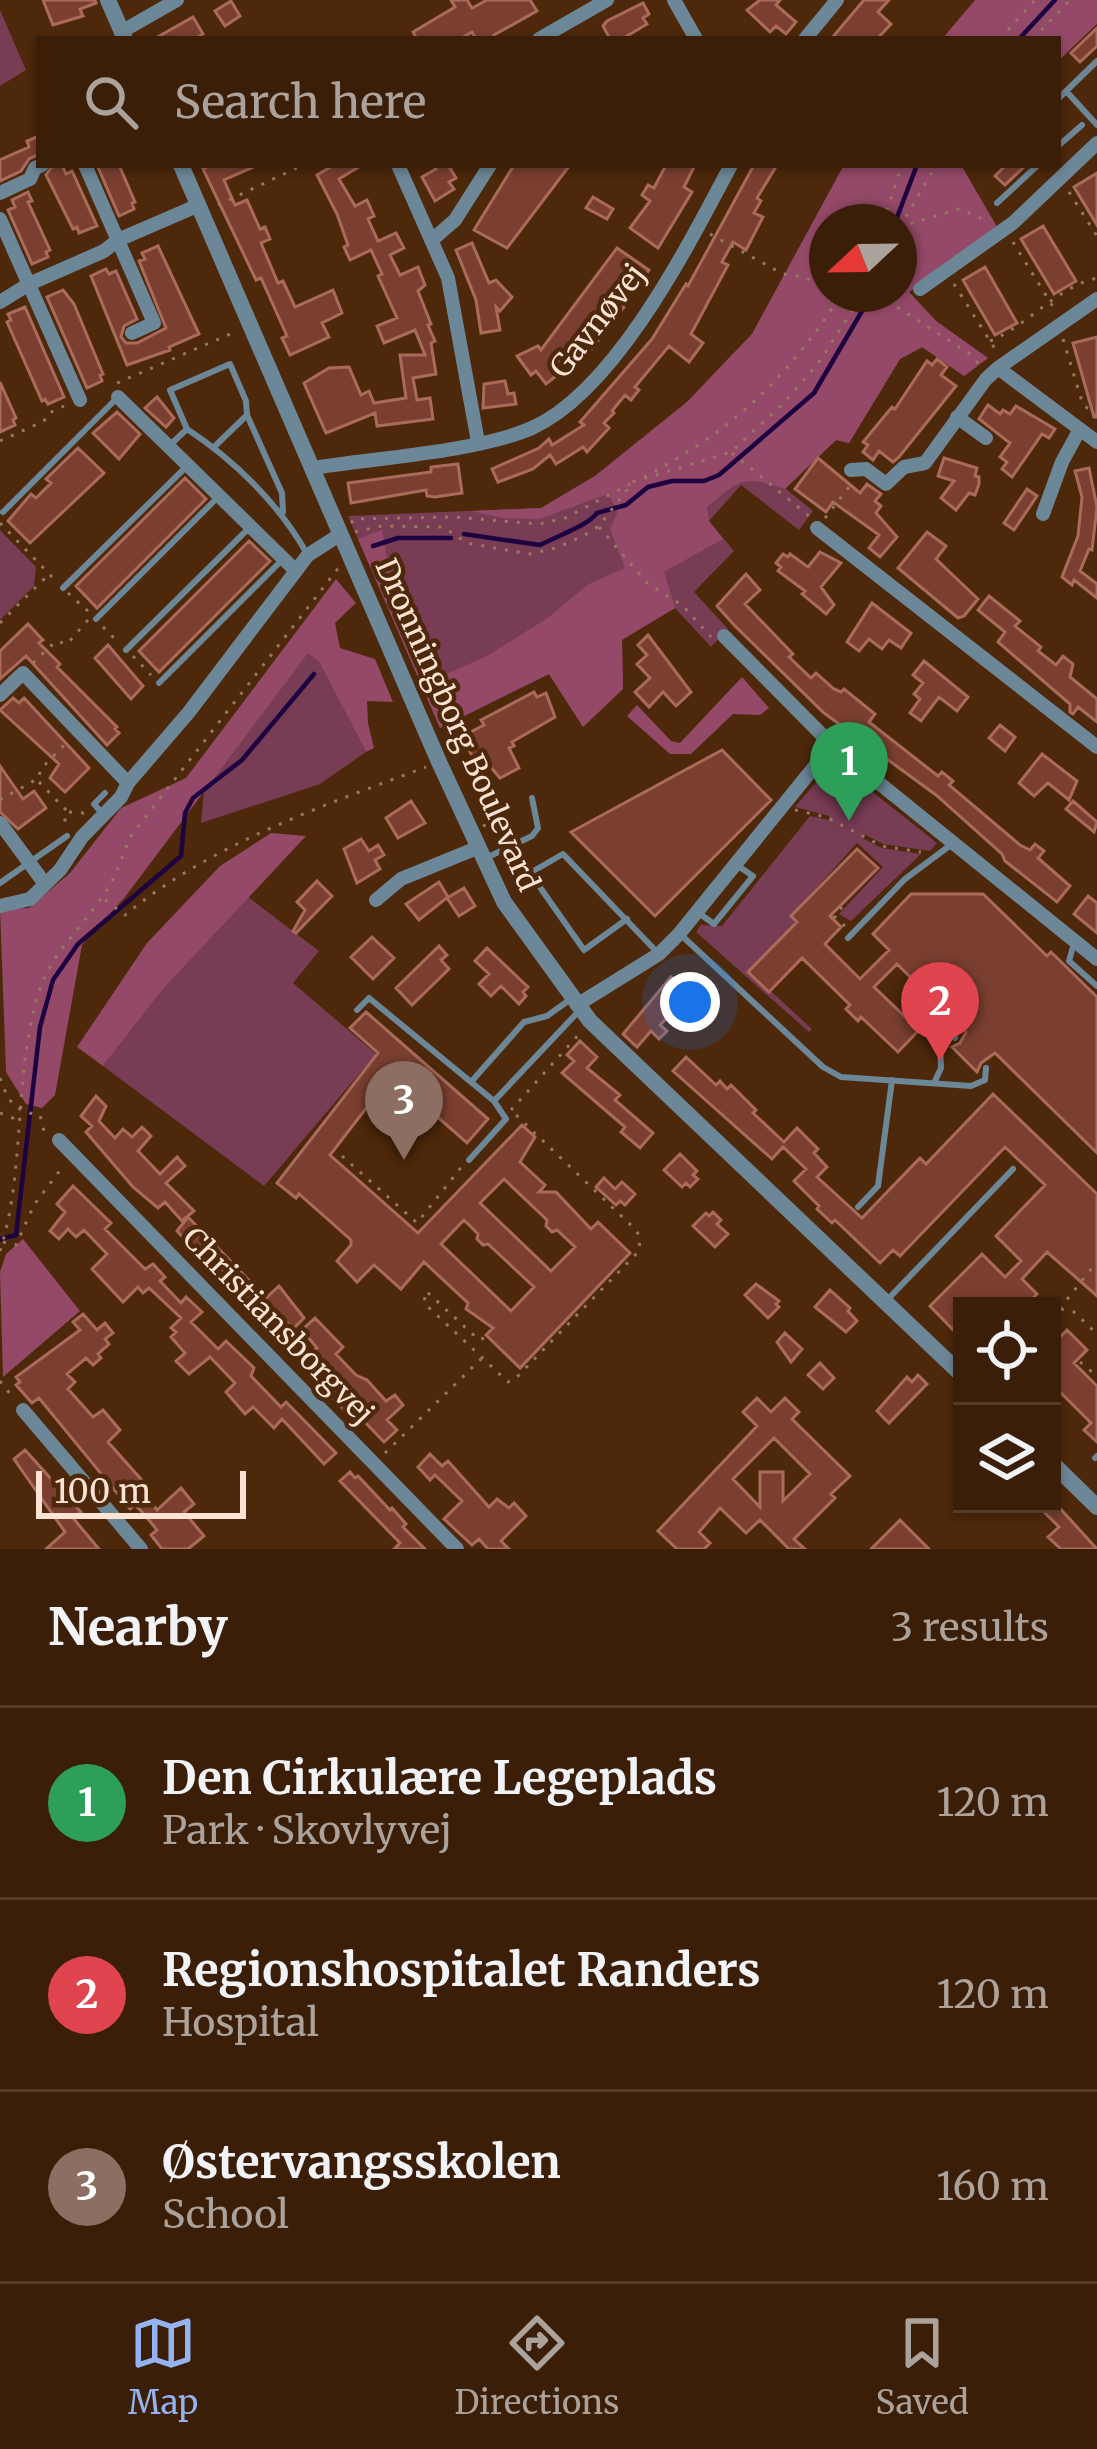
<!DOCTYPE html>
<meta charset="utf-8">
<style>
body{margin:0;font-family:Merriweather,serif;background:#452b16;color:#f1f3f6}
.controls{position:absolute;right:36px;bottom:36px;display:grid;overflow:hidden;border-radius:0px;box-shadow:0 3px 9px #0004}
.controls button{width:108px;height:108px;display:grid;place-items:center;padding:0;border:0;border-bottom:3px solid #543c29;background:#3a1e08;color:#f1f3f6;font:60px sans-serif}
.compass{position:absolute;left:809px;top:204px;width:108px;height:108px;border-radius:50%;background:#3a1e08;box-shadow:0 3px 9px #0004;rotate:248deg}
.scale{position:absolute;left:36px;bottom:30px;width:210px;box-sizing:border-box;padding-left:12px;border:6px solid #fce3d3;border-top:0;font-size:33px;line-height:42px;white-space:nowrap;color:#fce3d3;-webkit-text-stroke:9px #4d280a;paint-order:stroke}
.you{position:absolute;left:690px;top:1002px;width:42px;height:42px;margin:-30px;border:9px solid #fff;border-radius:50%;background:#1a73e8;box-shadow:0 0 0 18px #1a73e833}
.badge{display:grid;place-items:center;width:78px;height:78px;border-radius:50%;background:#95b2f1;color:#fff;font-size:39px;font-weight:700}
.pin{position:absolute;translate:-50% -99px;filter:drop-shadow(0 3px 6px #0008)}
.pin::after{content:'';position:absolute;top:63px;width:42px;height:36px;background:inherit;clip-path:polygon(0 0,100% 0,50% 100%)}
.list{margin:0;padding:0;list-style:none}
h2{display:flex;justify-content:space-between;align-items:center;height:156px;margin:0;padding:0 48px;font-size:51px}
h2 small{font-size:39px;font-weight:400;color:#aba29c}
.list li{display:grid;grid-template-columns:78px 1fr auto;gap:36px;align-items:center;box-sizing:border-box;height:192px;padding:0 48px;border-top:3px solid #543c29}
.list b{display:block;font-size:45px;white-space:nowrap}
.list p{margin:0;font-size:39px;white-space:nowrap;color:#aba29c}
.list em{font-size:39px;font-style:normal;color:#aba29c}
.icon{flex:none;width:66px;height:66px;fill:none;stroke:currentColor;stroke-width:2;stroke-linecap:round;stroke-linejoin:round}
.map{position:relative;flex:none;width:1097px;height:1549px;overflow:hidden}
.search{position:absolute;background:#3a1e08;box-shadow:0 3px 9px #0004;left:36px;right:36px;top:36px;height:132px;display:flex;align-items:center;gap:30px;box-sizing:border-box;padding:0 42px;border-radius:0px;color:#aba29c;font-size:45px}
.sheet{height:732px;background:#3a1e08}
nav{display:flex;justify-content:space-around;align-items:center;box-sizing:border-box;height:168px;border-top:3px solid #543c29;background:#3a1e08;font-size:33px;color:#aba29c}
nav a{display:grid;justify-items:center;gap:6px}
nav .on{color:#95b2f1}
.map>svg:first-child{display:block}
.green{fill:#783c55;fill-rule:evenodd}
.forest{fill:#944968;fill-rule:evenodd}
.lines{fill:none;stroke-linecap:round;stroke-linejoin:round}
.stream{stroke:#1d0241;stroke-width:4.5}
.building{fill:#7a3f30;stroke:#ab6b5b;stroke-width:3;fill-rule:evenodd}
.path{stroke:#987860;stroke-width:3;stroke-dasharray:3 9;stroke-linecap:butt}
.service{stroke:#6c8797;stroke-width:6}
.minor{stroke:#6c8797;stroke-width:14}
.tertiary{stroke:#6c8797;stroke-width:16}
.labels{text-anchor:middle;stroke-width:9;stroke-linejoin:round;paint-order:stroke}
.street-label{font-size:30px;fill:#fce3d3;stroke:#4d280a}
</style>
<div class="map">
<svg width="1097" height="1549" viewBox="0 0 1097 1549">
<rect width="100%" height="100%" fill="#4d280a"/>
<!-- green -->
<path class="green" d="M0,10L26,70L0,86Z
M844,165H961L997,227L909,292L936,321L988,358L964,376L923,347L900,359L849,443L836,440L785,488L813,511L799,530L741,485L709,521L734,551L694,592L728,629L711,647L675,608L622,639L623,689L583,727L549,674L440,728L348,516L541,508L595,476L687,402L752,334ZM827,222H899V294H827Z
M0,530L36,567L34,586L0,620Z
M308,652L319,662L366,752L320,784L201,823L204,791Z
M831,765L840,766L937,843L930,851L883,844L864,834L862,838L882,848L921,854L851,921L839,914L883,867L857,843L792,915L797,922L749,971L812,1029L809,1032L696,932L701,925L722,926L810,816L829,820V816L795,807Z
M248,897L319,951L293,983L376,1054L264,1186L103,1066L164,988Z"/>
<!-- forest -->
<path class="forest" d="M975,0H1097V24L1058,61V39H942Z
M844,165H961L997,227L909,292L936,321L988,358L964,376L922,347L900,359L849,443L836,440L785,489C742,474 740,480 707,507L709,521L723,539L664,572L675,608L622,640L623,689L583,727L549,674L440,728L358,539L382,530C389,565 396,646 428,668C434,671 441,672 447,674L487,656L549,617L587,585L625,568L610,529L618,512L608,494L539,519L503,518L471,511L541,508L595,476L687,402L752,334ZM827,222H899V294H827Z
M336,579L356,603L335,623L340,648L375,659L393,702L367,701L368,723L374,748L366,752L319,662L308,653L125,897L82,945L55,1095L42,1108L26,1104L6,1072L0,909L29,908L70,873L121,808L186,778Z
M742,677L769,708L760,715L733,714L691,754H670L627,716L637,705L671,741L680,743Z
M271,833L306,836L164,988L103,1066L77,1047L147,943L220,866Z
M23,1239L80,1311L3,1377L0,1272L6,1254Z"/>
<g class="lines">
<!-- stream -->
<path class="stream" d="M1019,39L1055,0
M896,220L917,165
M899,241V240
M464,534L540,545C555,537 589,525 597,513L626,505L648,487L672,481H704L719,475L814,393L872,294
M373,546L398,538H451
M0,1239L16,1235L40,1027L53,980L78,944L181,856L185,813L193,798L242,760L314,674"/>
</g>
<!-- building -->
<path class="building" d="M43,0H95L96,3L80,9L83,16L53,25Z
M451,0H467L472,8L487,0H530L537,11L494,35L497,39H476L472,32L460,39H417L413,32L455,7Z
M760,0H780L776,5L796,22L786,34L776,26L770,32L747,10Z
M864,0H889L878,12L891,24L877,39H831Z
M231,1L240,16L225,26L215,11Z
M643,3L649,14L643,18L647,24L622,39H610L603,26L607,21Z
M193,17L203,34L195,39H154Z
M1097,28V46L1080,62L1071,53Z
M39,136V154L29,159L21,171L0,181V160L29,147L27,141Z
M53,165H62L66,174L72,171L97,226L79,233L77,227L73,229L46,175Z
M97,165H119L135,202L132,203L134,209L119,216Z
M211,165H258L224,180L235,205L247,200L260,229L265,227L270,239L261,243L278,283L283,281L295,307L333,290L342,313L322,323L329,337L290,355L282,338L287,336L261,278L256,280L203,169Z
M334,165H362L339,179L355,206L367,200L374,216L368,219L378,241L396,233L404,248L390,255L400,275L418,267L425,285L418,291L431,324L428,325L435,341L431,343L436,374L413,378L417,400L430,398L433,419L377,426L375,413L326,433L304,383L329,368L349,367L361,395L369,391L374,403L406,398L400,355H425L415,330L384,343L377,326L397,318L378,276L382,274L371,250L350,260L344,247L348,245L337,214L317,175Z
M434,165H448L456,178L449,182L454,189L435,201L422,177L436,169Z
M514,165H570L507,248L474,230Z
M666,165H695L684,187L692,192L658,248L630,228L650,201L642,195L648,185L654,188Z
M754,165H777L757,198L761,201L754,213L763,217L746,250L733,242L722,262L728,265L691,334L703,343L689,362L669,346L635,387L639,390L631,400L625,395L612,411L614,413L604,423L609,428L587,452L583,447L556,464L550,455L533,469L498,482L492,469L539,448L549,439L552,445L584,425L580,422L652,339L686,284L688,286Z
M1006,165H1026L1005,185L995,176Z
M1097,173V225L1074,187Z
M28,192L32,201L28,202L50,250L46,252L48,257L32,264L8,210L15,207L12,200Z
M593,197L613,209L607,219L586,208Z
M1043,226L1076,281L1054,294L1021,239Z
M472,243L489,283L496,280L512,297L500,311L496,307L500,330L481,333L476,300L456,250Z
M158,246L199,334L169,347L170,350L127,365L91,276L106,269L109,274L116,271L137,319L124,326L121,337L126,343H137L166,328L139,261L145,259L142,253Z
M617,248L649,270L638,285L626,276L612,297L624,307L587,355L570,342L557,358L565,369L546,384L536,371L531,375L517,356L538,346L541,350Z
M985,267L1017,323L995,335L963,280Z
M63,290L74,304L103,374L100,375L102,381L87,388L47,297Z
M25,307L64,397L48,404L45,399L42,401L7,322L11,320L8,314Z
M1097,337V417H1094L1073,343Z
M937,359L947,367L941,375L956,386L899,457L893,462L879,451L873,460L863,452L868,445L863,442L892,407L895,409L927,361L932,365Z
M505,381L508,394L514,393L516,404L483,408L484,384Z
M0,382L16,418L13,420L15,425L0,432Z
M157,397L174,418L166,427L145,408Z
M988,405L1000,414L1003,410L1010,414L1016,406L1055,429L1049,438L1042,434L1012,477L1002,469L1007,462L1000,457L1010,443L979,419Z
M117,412L140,434L119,459L93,433Z
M78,448L104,473L30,543L8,521L31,494L36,498L51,483L46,479Z
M818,458L860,493L867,484L881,494L875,501L881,506L876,513L897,537L880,557L869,548L879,535L833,502L826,512L795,489Z
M944,458L977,468L975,476L979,477V484L975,495L969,493L956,510L941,498L954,481L938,476Z
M458,464L462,493L435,497L427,496L426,490L351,503L348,483L431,472V467Z
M1089,468L1097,507L1092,550L1089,549L1080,571L1097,584V598L1074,580L1072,585L1062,577L1078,536L1082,497L1075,471Z
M185,478L206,499L97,608L76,586Z
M1027,489L1037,496L1014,530L1004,523Z
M927,532L946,546L936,559L978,599L964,616L958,618L898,568Z
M249,541L270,561L159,672L139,651Z
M820,552L841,563L821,587L834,605L826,614L802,594L805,591L778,571L781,567L776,563L783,554L788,557L790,554L808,567Z
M746,574L760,590L745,604L793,654L789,657L811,678L816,673L834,689L841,692L844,689L875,714L869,722L938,776L942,772L953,781L949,785L1020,845L1030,850L1035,844L1044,851L1038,858L1070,886L1057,902L1005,861L1002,854L936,795L824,713L734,625L717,606Z
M989,596L1020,621L1015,626L1041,647L1038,651L1056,665L1063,656L1073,664L1070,677L1097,699V722L1078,707L1073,714L1070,712V704L998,642L1005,632L978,610Z
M872,603L911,633L901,648L889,640L882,649L869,639L859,651L847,642Z
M28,624L43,640L39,643L60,664L57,667L117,727L115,729L119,733L107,745L26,656L0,679V651Z
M648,635L691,692L676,706L663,692L649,707L635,692L650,678L637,664L647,655L638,645Z
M108,645L143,686L131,699L95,658Z
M924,661L968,697L957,711L939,697L921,721L910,713L920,699L914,694L923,683L913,675Z
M534,692L537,697L546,693L555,717L512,742L514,746L509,748L519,768L500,778L489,765L479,770L469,750L475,747L469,733L484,725L481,720Z
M13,698L19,703L24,698L89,768L65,792L50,778L59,764L0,710Z
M1000,725L1015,737L1005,751L989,738Z
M722,750L771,800L655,916L571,832Z
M1042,754L1077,781L1069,800L1048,783L1034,796L1019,783Z
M0,766L23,799L34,791L46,808L18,829L0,812Z
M411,801L425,823L398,838L386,818Z
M1073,801L1097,822L1094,832L1066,809Z
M361,839L369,851L378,845L384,855L375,860L380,869L357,883L344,849Z
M857,849L878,868L830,916L841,927L825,944L860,979L889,950L873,934L911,894H983L1047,956L1051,952L1097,997V1153L995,1053L981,1063L977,1072L952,1047L960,1043L966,1032L897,964L874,987L919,1030L898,1052L861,1017L858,1021L846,1009L850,1005L802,958L769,992L748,972L797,922L791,916Z
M317,881L332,896L296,933L293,931L305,910L297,902Z
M439,882L448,897L419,920L406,904Z
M464,888L475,906L459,916L447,898Z
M1088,896L1097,903V933L1074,914Z
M372,937L394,958L373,979L351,957Z
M439,946L447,955L441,960L449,969L412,1005L396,988Z
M487,948L528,987L523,992L526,996L519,1004L501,986L491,996L479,984L489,974L475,961Z
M671,977L691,995L660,1025L667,1031L659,1039L651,1031L637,1047L623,1034Z
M366,1012L488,1119L467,1143L391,1076L330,1155L418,1233L522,1125L535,1137L520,1162L545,1185L539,1192H556L591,1229L598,1222L630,1253L520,1368L486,1335L493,1328L466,1309L468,1303L424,1262L401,1289L374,1265L357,1282L337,1261L351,1245V1240L299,1194L296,1198L277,1183L378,1053L350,1028ZM504,1179L547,1220L546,1226L552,1232L557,1230L575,1247L551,1271L480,1203ZM464,1220L478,1234L477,1239L483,1245L488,1244L534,1287L511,1311L441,1244Z
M580,1041L597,1057L587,1068L620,1095L615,1100L653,1133L640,1148L621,1132L625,1127L562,1073L574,1061L567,1055Z
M686,1057L716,1085L720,1081L727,1089L731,1085L756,1110L753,1113L784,1142L797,1128L818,1149L814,1153L827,1167L817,1177L862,1218L920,1158L926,1164L993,1094L1097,1194V1296L1047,1252L1022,1279L1037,1294L1025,1306H962V1339L930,1306L982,1254L1005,1277L1021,1261L996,1236L1045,1185L1005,1147L900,1256L893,1250L880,1263L835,1220L832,1223L817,1209L819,1206L794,1181L806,1169L783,1147L772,1159L673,1071Z
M96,1096L106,1106L99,1121L115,1138L123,1129L132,1137L142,1127L151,1136L138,1151L160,1174L177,1157L185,1166L166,1183L194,1211L182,1221L165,1202L158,1208L133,1187L86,1132L92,1126L81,1116Z
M680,1154L697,1171L693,1175L698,1179L690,1187L686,1183L682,1187L664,1170Z
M604,1178L615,1189L622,1182L635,1194L625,1205L620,1201L616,1205L596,1187Z
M73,1186L111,1223L105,1229L145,1269L153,1264L165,1277L160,1281L181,1303L186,1297L202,1312L191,1322L218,1349L226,1341L254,1368L251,1376L281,1407L286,1402L290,1406L336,1453L324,1464L282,1419L274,1428L253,1407L245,1414L226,1392L235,1383L210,1357L189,1374L176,1361L185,1353L171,1337L176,1332L171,1328L181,1318L149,1288L143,1293L138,1287L123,1302L92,1269L107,1254L84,1230L76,1237L68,1229L59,1239L50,1231L65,1212L57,1204Z
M713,1212L721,1220L717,1224L728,1234L715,1247L693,1226L706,1213L709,1216Z
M188,1217L266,1298L279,1286L304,1318L293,1329L278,1313L274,1317L247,1297L243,1301L230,1287L235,1283L219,1266L214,1271L177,1231Z
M756,1284L779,1301L776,1304L779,1307L768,1318L745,1295Z
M830,1290L850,1308L848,1311L857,1321L846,1332L815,1307Z
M83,1314L97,1330L105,1323L113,1333L105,1339L109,1344L98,1354L101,1358L93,1365L86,1358L67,1374L75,1382L68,1389L93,1417L103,1410L120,1430L108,1442L147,1486L142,1491L157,1510L181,1488L194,1504L184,1512L204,1536L188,1549H162L151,1535L157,1530L144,1514L135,1505L130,1509L39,1398L32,1403L16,1385L20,1382L16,1377L80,1330L73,1322Z
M315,1318L343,1347L336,1354L356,1375L367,1380L386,1401L395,1395L403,1405L387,1420L397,1430L384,1442L359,1416L354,1420L321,1386L324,1383L317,1377L327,1368L312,1352L317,1348L302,1330Z
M1067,1330L1087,1350L1074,1363L1097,1386V1442L1084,1430L1091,1423L1052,1384V1345Z
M785,1333L802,1349L791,1362L777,1342Z
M820,1363L834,1378L823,1389L808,1375Z
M918,1375L927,1384L889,1423L877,1411L907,1377L912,1382Z
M757,1398L771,1412L785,1398L799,1412L792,1419L850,1476L831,1494L835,1498L794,1539L805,1549H789L760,1520L746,1533L720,1508L699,1532L710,1543L704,1549H677L658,1531L757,1426L743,1412ZM774,1438L810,1474L783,1501V1472H760V1507L733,1479Z
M25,1450L81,1512L73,1518L99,1549H46L65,1532L14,1459Z
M430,1454L442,1466L448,1461L489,1507L497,1499L509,1508L514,1503L526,1516L501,1541L509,1549H488L479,1539L472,1545L444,1519L462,1501L435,1475L430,1480L418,1467Z
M350,1472L355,1478L358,1476L390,1510L392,1508L406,1524L403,1527L425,1549H394L400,1543L340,1481Z
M1036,1504H1056L1097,1549H1061L1048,1537L1059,1527Z
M900,1520L929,1549H871Z"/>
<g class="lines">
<!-- path -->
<path class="path" d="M1000,39L1035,0
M1033,39L1070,0
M1069,192L1097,236
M218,205L303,165
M883,222L902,165
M899,227L959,209L988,221
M900,227L936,165
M710,234L783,274L805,277L827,291
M1013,242L1055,310
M954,284L997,352
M832,294L839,299L851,294
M877,294L970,354L979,364
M1063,339L1083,405L1097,415
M990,341C1029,325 1055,288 1097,278
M117,383L235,332
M0,441L44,421L47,414L64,406
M732,453L809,516
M644,477C735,429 786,379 842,294
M825,518L852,483
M0,523L57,582
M351,523L354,519L454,517L539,524L565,518L630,484
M599,527L648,584L682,605L711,637
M355,532L381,526L443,527L467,543L529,554L556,548L583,536L599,526L633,482L731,452L783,404L819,362L863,294
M68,593L88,611
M0,623L49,574
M103,627L117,641
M133,656L151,675
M33,663L56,641L67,644L88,620
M39,782L67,811L63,829
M0,800L39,778L40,770L68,741
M795,810L826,817L882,846L921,852
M69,812L83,813L88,809
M483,826L495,821
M105,900L125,915C211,844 322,806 426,767
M842,907L834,916L847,928
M0,1078C9,1102 13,1111 40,1115L45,1135
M511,1110L581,1032
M0,1113L13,1118L19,1113
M342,1156L417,1223L463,1165
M3,1242L16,1245L34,1205L64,1165
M0,1251C26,1169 13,1078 38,995C50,954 80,930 103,896C116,878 122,857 130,837L340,566
M1061,1309L1074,1312L1097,1334
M1052,1318L1097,1262
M484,1338L479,1340L426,1291L424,1303L508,1382L515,1379L639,1251L640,1237L636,1230L516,1115
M1080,1362L1097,1376
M0,1381L14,1399
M385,1453L481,1359"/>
<!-- service -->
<path class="service" d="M1067,92L1097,125
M1058,99L1097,61
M1058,146L1082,125
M984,165H985
M997,203L1038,165
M247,415L282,493L283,512
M187,429L170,390L230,364L246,401L247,415L213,448
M170,445L187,429C234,460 278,503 306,552
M3,512L118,397
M63,588L185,468
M96,619L216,499
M126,650L248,529
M159,683L283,559
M101,812L94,804L105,793
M486,858L532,836L538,828L532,798
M0,883L67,836
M700,914L714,924L753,876L735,864
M627,919L584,950L530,873L563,854L656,951
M680,934L823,1067L841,1077L971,1086L985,1080L986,1068
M848,938L905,879L952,844
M1074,943L1069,961L1097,986
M357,1010L369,998L494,1101L506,1119L469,1160
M935,1081L941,1068L940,1040L947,1034L955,1038
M471,1082L524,1022L547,1016L568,1001
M494,1101L578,1012
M858,1207L878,1186L892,1080
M889,1298L1013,1169
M1095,1458L1097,1456"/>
<!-- minor -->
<path class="minor" d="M674,0L696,39
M121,32L177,0
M539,39L607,0
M805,39L837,0
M85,165L154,323L132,333
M398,165L448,278L478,442
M0,193L30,179L35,168L42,165
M0,219L80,400
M432,240L455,220L490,165
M920,289L1013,223L1097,143
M0,302L29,284L104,251L118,240L199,205
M998,368L1097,299
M118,397L296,571
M957,417L986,438
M313,468C375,458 477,452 532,428C616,390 689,244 731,165
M851,470L866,469L886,484L904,467L925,463L986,379L998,368L1097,442
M1043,514L1062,462L1080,429
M817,528L1097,747
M724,636L832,745L1097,959
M0,695L23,673L128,783
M0,823L45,884
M376,900L401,879L477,848
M0,906L30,899L60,870L82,837L121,797L128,783L189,712L308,555L341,534
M577,1005L659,954L679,934L832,745
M59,1140L457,1549
M23,1410L141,1549"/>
<!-- tertiary -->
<path class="tertiary" d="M108,0L125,39
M181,165L439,762L504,902L590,1021L962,1375
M1052,1463L1097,1507"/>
</g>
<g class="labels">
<!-- street labels -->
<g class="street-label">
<text transform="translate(598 321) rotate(-52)" y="10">Gavnøvej</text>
<text transform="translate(457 725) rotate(66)" y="10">Dronningborg Boulevard</text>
<text transform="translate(278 1326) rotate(46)" y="10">Christiansborgvej</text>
</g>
</g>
</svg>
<div class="controls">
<button><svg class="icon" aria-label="locate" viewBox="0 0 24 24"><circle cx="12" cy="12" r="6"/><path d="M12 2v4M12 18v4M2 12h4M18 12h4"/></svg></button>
<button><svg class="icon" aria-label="layers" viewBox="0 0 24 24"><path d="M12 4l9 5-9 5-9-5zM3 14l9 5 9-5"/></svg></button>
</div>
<svg class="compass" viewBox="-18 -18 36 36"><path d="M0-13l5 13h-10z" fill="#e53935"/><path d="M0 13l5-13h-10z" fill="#aba29c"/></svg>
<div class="scale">100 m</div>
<div class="you"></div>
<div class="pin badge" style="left:849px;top:821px;background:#2e9e5b">1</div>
<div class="pin badge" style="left:940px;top:1061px;background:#e0444e">2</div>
<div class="pin badge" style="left:404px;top:1160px;background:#8d6e63">3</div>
<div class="search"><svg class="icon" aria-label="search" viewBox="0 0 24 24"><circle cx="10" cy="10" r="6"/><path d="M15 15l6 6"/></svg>Search here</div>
</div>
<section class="sheet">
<h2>Nearby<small>3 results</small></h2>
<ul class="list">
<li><span class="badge" style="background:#2e9e5b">1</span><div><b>Den Cirkulære Legeplads</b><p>Park · Skovlyvej</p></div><em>120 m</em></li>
<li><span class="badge" style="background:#e0444e">2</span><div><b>Regionshospitalet Randers</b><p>Hospital</p></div><em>120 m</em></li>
<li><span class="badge" style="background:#8d6e63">3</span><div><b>Østervangsskolen</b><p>School</p></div><em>160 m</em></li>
</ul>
</section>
<nav>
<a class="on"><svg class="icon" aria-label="map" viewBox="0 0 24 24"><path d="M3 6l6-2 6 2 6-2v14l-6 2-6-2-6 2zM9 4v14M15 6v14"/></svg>Map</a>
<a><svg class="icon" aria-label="directions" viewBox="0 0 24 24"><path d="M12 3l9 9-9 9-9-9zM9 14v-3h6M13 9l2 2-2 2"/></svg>Directions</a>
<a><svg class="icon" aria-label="saved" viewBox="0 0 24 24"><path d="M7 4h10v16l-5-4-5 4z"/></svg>Saved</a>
</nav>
